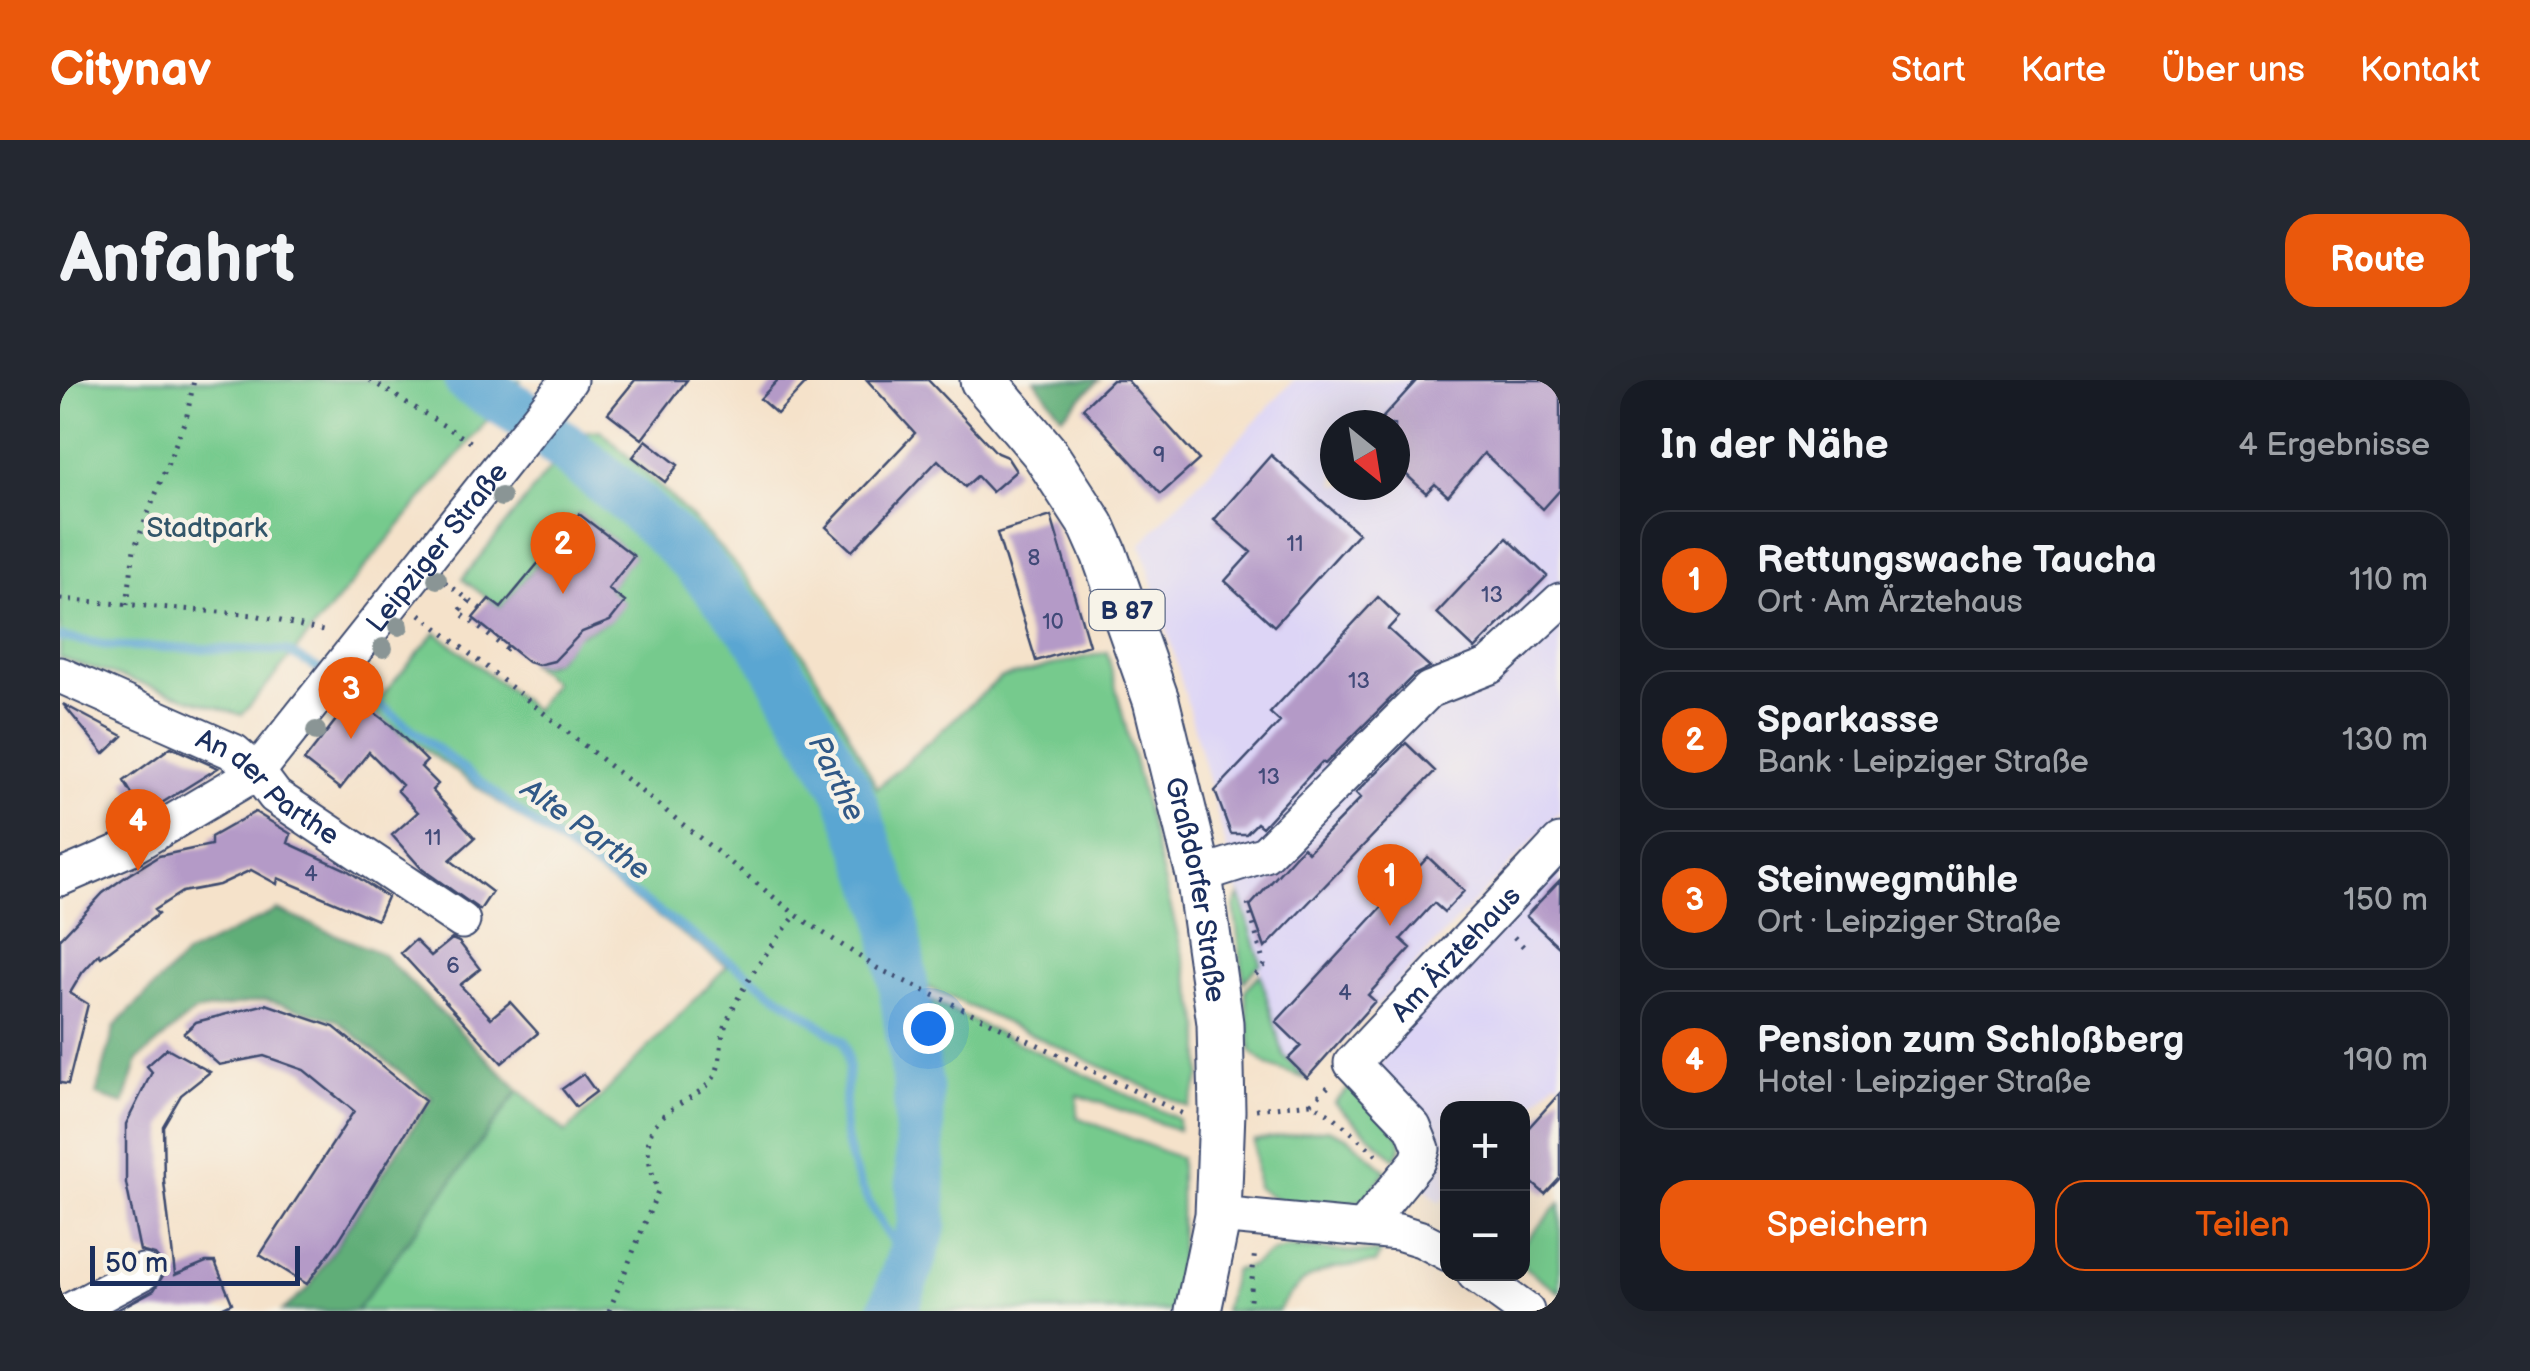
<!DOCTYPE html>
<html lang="de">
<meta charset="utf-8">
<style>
body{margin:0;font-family:"Balsamiq Sans",sans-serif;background:#242831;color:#f1f3f6}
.controls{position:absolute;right:30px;bottom:30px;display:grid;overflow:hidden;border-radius:20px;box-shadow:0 10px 40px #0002}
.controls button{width:90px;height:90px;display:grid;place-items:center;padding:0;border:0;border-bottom:2px solid #363941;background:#171b24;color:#f1f3f6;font:50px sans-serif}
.compass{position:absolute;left:1260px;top:30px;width:90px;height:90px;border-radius:50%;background:#171b24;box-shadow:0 10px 40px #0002;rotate:150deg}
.scale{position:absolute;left:30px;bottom:25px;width:210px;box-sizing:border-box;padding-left:10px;border:5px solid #1b2f5e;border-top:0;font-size:28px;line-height:35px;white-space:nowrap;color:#1b2f5e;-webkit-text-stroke:8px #f7f3e8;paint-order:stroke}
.you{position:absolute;left:868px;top:648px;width:35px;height:35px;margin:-25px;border:8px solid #fff;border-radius:50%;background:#1a73e8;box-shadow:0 0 0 15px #1a73e833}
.badge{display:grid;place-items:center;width:65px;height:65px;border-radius:50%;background:#ea580c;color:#fff;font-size:32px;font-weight:700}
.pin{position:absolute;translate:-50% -82px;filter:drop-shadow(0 2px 5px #0008)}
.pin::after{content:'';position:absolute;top:52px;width:35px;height:30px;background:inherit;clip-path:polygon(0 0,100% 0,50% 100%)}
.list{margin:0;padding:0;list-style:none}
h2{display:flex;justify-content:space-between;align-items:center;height:130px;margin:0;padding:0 40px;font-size:42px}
h2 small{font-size:32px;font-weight:400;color:#9ea1a6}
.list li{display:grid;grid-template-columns:65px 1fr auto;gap:30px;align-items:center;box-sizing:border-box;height:140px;margin:0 20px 20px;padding:0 20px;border:2px solid #363941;border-radius:30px}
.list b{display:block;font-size:38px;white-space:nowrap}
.list p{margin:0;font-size:32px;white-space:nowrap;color:#9ea1a6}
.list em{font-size:32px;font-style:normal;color:#9ea1a6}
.actions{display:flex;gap:20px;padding:30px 40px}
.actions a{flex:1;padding:22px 0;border:2px solid #ea580c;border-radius:30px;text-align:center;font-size:35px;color:#ea580c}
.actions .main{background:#ea580c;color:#fff}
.map{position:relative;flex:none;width:1500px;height:931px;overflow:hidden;border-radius:30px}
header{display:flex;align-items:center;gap:60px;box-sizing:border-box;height:140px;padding:0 50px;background:#ea580c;color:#fff}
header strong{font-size:48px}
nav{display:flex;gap:55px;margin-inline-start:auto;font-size:35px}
.intro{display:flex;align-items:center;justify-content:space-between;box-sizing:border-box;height:240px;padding:0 60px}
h1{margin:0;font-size:70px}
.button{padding:25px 45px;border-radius:30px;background:#ea580c;color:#fff;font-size:35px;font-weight:700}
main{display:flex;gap:60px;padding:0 60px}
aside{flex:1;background:#171b24;border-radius:30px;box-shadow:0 10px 40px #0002}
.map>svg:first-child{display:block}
.built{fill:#ddd5f6;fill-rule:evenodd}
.green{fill:#76ca8d;stroke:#487c76;stroke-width:2.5}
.forest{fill:#60ae78;stroke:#3e6e6b;stroke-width:2.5}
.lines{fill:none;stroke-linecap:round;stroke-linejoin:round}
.stream{stroke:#5aa6d2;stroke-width:9}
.river{stroke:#5aa6d2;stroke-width:50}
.building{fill:#b49ac7}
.minor-casing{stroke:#3c4a6e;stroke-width:39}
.major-casing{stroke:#3c4a6e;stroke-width:49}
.path{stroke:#3c4a6e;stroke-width:5;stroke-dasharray:2.5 8;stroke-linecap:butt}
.minor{stroke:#fff;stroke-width:35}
.major{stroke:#fff;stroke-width:45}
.tree{fill:#8a9595}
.labels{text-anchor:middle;stroke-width:9;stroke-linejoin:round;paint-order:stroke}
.number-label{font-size:22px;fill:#414a78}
.shield{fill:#f7f3e8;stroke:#5d6a87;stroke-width:2.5}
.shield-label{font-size:25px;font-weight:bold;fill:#1b2f5e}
.park-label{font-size:28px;fill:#32566a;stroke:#f7f3e8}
.street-label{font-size:28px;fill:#1b2f5e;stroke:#f7f3e8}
.water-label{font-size:30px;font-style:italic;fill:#315987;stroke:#f7f3e8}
</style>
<header>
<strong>Citynav</strong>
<nav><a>Start</a><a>Karte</a><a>Über uns</a><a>Kontakt</a></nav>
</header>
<div class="intro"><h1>Anfahrt</h1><a class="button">Route</a></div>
<main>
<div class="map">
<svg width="1500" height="931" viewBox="0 0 1500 931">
<rect width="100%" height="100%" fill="#f7f3e8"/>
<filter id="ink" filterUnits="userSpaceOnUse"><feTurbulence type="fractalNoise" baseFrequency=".01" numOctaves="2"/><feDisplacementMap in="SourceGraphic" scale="20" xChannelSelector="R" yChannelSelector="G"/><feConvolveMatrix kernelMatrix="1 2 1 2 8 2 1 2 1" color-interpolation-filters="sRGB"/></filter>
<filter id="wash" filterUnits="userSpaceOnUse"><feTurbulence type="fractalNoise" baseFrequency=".0048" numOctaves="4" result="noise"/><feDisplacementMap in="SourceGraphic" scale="40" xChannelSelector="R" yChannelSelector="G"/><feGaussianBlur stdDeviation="2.25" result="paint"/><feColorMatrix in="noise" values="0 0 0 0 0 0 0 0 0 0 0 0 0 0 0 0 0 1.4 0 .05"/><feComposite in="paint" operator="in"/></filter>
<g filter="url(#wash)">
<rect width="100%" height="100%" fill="#f5e2ca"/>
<!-- built -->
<path class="built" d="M1234,0H1500V432L1247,699L1224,676L1219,662L1113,270L1081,164ZM1275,45H1335V105H1275Z
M1500,482V703L1496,700L1463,736L1462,728H1388L1387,815L1380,823L1360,803L1320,683L1329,665Z"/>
<!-- green -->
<path class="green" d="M0,0H461L182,335L0,278Z
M540,50C595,101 649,152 697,210C744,267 784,342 817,408L940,298L1047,272L1141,648V696L1129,727L861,604L854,625L873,793L871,621L1118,739V750L1018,715L1017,737L1120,778L1121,874L1112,931H296L459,710L506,753L667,586L310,330L376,252L474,330L494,303L468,282L482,286L495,281L516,256L549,241L564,223L548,209L573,176L519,133L441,228L402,199L519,52Z
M1180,515L1201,583L1184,602L1174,526Z
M1200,594L1224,676L1247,699L1207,685L1191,672L1185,610Z
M1295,702L1341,758V768L1335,779L1274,723Z
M1267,749L1289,758L1326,791L1305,819L1270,830L1226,825L1197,808L1194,761Z
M1500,823V913L1463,886L1462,865Z
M1230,868L1321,873L1315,883C1269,888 1245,888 1218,931H1164L1174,890C1202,887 1200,871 1230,868Z"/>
<!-- forest -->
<path class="forest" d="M975,0H1039L1002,36Z
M217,530L322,574L459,710L296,931H222L248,909L372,718L276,640L206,620L134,632L78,680L64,724L36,715L55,646L126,575Z"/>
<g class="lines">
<!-- stream -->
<path class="stream" d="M0,257L51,266L226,271L266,293
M279,300L314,320L482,450L783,661C795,689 782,715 784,745C789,800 820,842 849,886"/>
<!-- river -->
<path class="river" d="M409,0L461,32L574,124L636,182L703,262L788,411L832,531L858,706L862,846L833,931"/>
</g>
<g id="blocks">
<!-- building -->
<path class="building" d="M575,0H627L582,59L548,33Z
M718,0H749L717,34L700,19Z
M807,0H868L937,73L947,77L956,91L932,112L917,96L905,107L878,80L792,171L766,147L855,53Z
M1052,0H1067L1139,80L1101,114L1023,28Z
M1357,0H1500V110L1483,129L1424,73L1388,116L1375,104L1366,113L1335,84V45H1316Z
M586,60L618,85L605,102L573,77Z
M1211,75L1298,153L1214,246L1165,201L1191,172L1154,140Z
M519,134L574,176L548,209L565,222L550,241L522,252L494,281L478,285L468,282L413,238L429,219L441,228Z
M991,136L1029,265L976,281L937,153Z
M1447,158L1487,196L1415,269L1377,233Z
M1318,217L1339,237L1328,249L1370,287L1354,295L1265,384L1262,382L1202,447L1197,443L1186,454H1171L1155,411L1220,342L1210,333Z
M294,317L332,346L367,381L361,387L378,404L372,410L415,458L390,480L432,512L420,530L362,489L332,455L358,432L337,410L342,405L309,372L280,409L244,381Z
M3,324L63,356L44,374Z
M1346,363L1375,391L1205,568L1190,526L1243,467L1248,472L1301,418L1296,413Z
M111,367L158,388L84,434L64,401Z
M195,432L231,454L228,463L287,490L327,517L317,540L218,498L217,504L191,490L159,505L122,512L94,530L98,534L41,577L39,574L22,593L10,613L28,624L8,704L0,703V559L43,513L68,495L99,476L151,465V457Z
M1368,477L1404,511L1384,532L1374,523L1341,559L1351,568L1308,615L1315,621L1247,698L1228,679L1241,666L1216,642Z
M1500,500V568L1466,536Z
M392,559L399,562L420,589L400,605L431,638L450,622L478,653L442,683L341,573L355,560L371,576Z
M206,624L274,647L365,721L279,860L247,904L200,875L294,731L244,690L204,676L159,685L124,653L136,642Z
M107,668L150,692L121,715L103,746L104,802L115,895L146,882H155L172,923L155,931H55L94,910L104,894L102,883L95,875L80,871L66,803V744L92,692L87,686Z
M523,694L536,712L516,727L502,709Z
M1500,713V798L1485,814L1462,794V755Z"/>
</g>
</g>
<g filter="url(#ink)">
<use href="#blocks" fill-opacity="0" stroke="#3c4a6e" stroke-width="2.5"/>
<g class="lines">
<defs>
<g id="minor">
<path id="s1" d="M0,295L174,372L197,392L215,416L402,541"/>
<path d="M1139,495L1205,474L1369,310L1430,286L1500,221"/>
<path id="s2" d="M0,498L69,468L197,392L509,0"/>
<path d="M1158,835L1338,852L1361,859L1388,873"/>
<path id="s3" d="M1303,848L1358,781L1362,769L1353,747L1292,683L1500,462"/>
<path d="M1415,894L1466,931"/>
<path d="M10,931L83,892"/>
</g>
<g id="major">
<path id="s4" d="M923,0L984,72L1032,146L1044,173L1096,320L1139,495L1160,643L1162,731L1158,835L1138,931"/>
</g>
</defs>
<!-- minor casing -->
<use href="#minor" class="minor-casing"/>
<!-- major casing -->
<use href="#major" class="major-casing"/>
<!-- path -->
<path class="path" d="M310,0L417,66
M385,202L421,229
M0,219L195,235L267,252
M409,220L399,232L446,269L449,266
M67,225L74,169L127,35L134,0
M360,234L736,535L817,588L1125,735
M1188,524L1204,585L1191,600
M1454,557L1466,569
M1251,723L1271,704
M1196,729L1251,723L1273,736L1320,778
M549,931L598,811C592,793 583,769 592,750C604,726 637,719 652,700C663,685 659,663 665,647C681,605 708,570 736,535
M1189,931L1195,869"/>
<!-- minor -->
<use href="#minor" class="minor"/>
<!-- major -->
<use href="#major" class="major"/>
</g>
<!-- trees -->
<g class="tree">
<circle cx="441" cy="117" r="10"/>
<circle cx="377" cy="199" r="10"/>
<circle cx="339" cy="246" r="10"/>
<circle cx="323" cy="268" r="10"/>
<circle cx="256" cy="351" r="10"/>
</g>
</g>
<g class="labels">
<!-- number labels -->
<g class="number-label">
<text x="1099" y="82">9</text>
<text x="1235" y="171">11</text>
<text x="974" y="185">8</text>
<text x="1432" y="222">13</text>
<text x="993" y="249">10</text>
<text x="1299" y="308">13</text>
<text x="1209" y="404">13</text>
<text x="373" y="465">11</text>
<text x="251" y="501">4</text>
<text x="393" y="593">6</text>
<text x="1285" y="620">4</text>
</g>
<!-- shield labels -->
<rect class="shield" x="1029.5" y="210" width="75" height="40" rx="8"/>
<g class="shield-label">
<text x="1067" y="239">B 87</text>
</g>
<!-- park labels -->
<g class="park-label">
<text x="147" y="157">Stadtpark</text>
</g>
<!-- street labels -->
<g class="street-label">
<text dy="10" stroke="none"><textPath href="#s2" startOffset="512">Leipziger Straße</textPath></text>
<text dy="10" stroke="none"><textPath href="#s1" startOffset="238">An der Parthe</textPath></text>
<text dy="10" stroke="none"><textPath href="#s4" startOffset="562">Graßdorfer Straße</textPath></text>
<text dy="10" stroke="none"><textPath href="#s3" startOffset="362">Am Ärztehaus</textPath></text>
</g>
<!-- water labels -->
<g class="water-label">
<text transform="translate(777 398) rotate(64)" y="10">Parthe</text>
<text transform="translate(526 449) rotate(36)" y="10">Alte Parthe</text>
</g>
</g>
</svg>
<div class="controls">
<button>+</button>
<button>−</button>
</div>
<svg class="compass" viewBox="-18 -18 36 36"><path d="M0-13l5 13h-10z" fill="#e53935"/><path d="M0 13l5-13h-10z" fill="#9ea1a6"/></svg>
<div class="scale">50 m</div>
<div class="you"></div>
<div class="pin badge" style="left:1330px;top:546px">1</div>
<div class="pin badge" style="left:503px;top:214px">2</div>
<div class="pin badge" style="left:291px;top:359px">3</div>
<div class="pin badge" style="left:78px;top:491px">4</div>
</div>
<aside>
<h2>In der Nähe<small>4 Ergebnisse</small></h2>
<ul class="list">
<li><span class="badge">1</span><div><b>Rettungswache Taucha</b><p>Ort · Am Ärztehaus</p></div><em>110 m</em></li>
<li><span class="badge">2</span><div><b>Sparkasse</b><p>Bank · Leipziger Straße</p></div><em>130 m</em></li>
<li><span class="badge">3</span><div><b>Steinwegmühle</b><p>Ort · Leipziger Straße</p></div><em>150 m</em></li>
<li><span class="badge">4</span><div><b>Pension zum Schloßberg</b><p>Hotel · Leipziger Straße</p></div><em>190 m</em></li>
</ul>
<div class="actions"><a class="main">Speichern</a><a>Teilen</a></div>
</aside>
</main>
